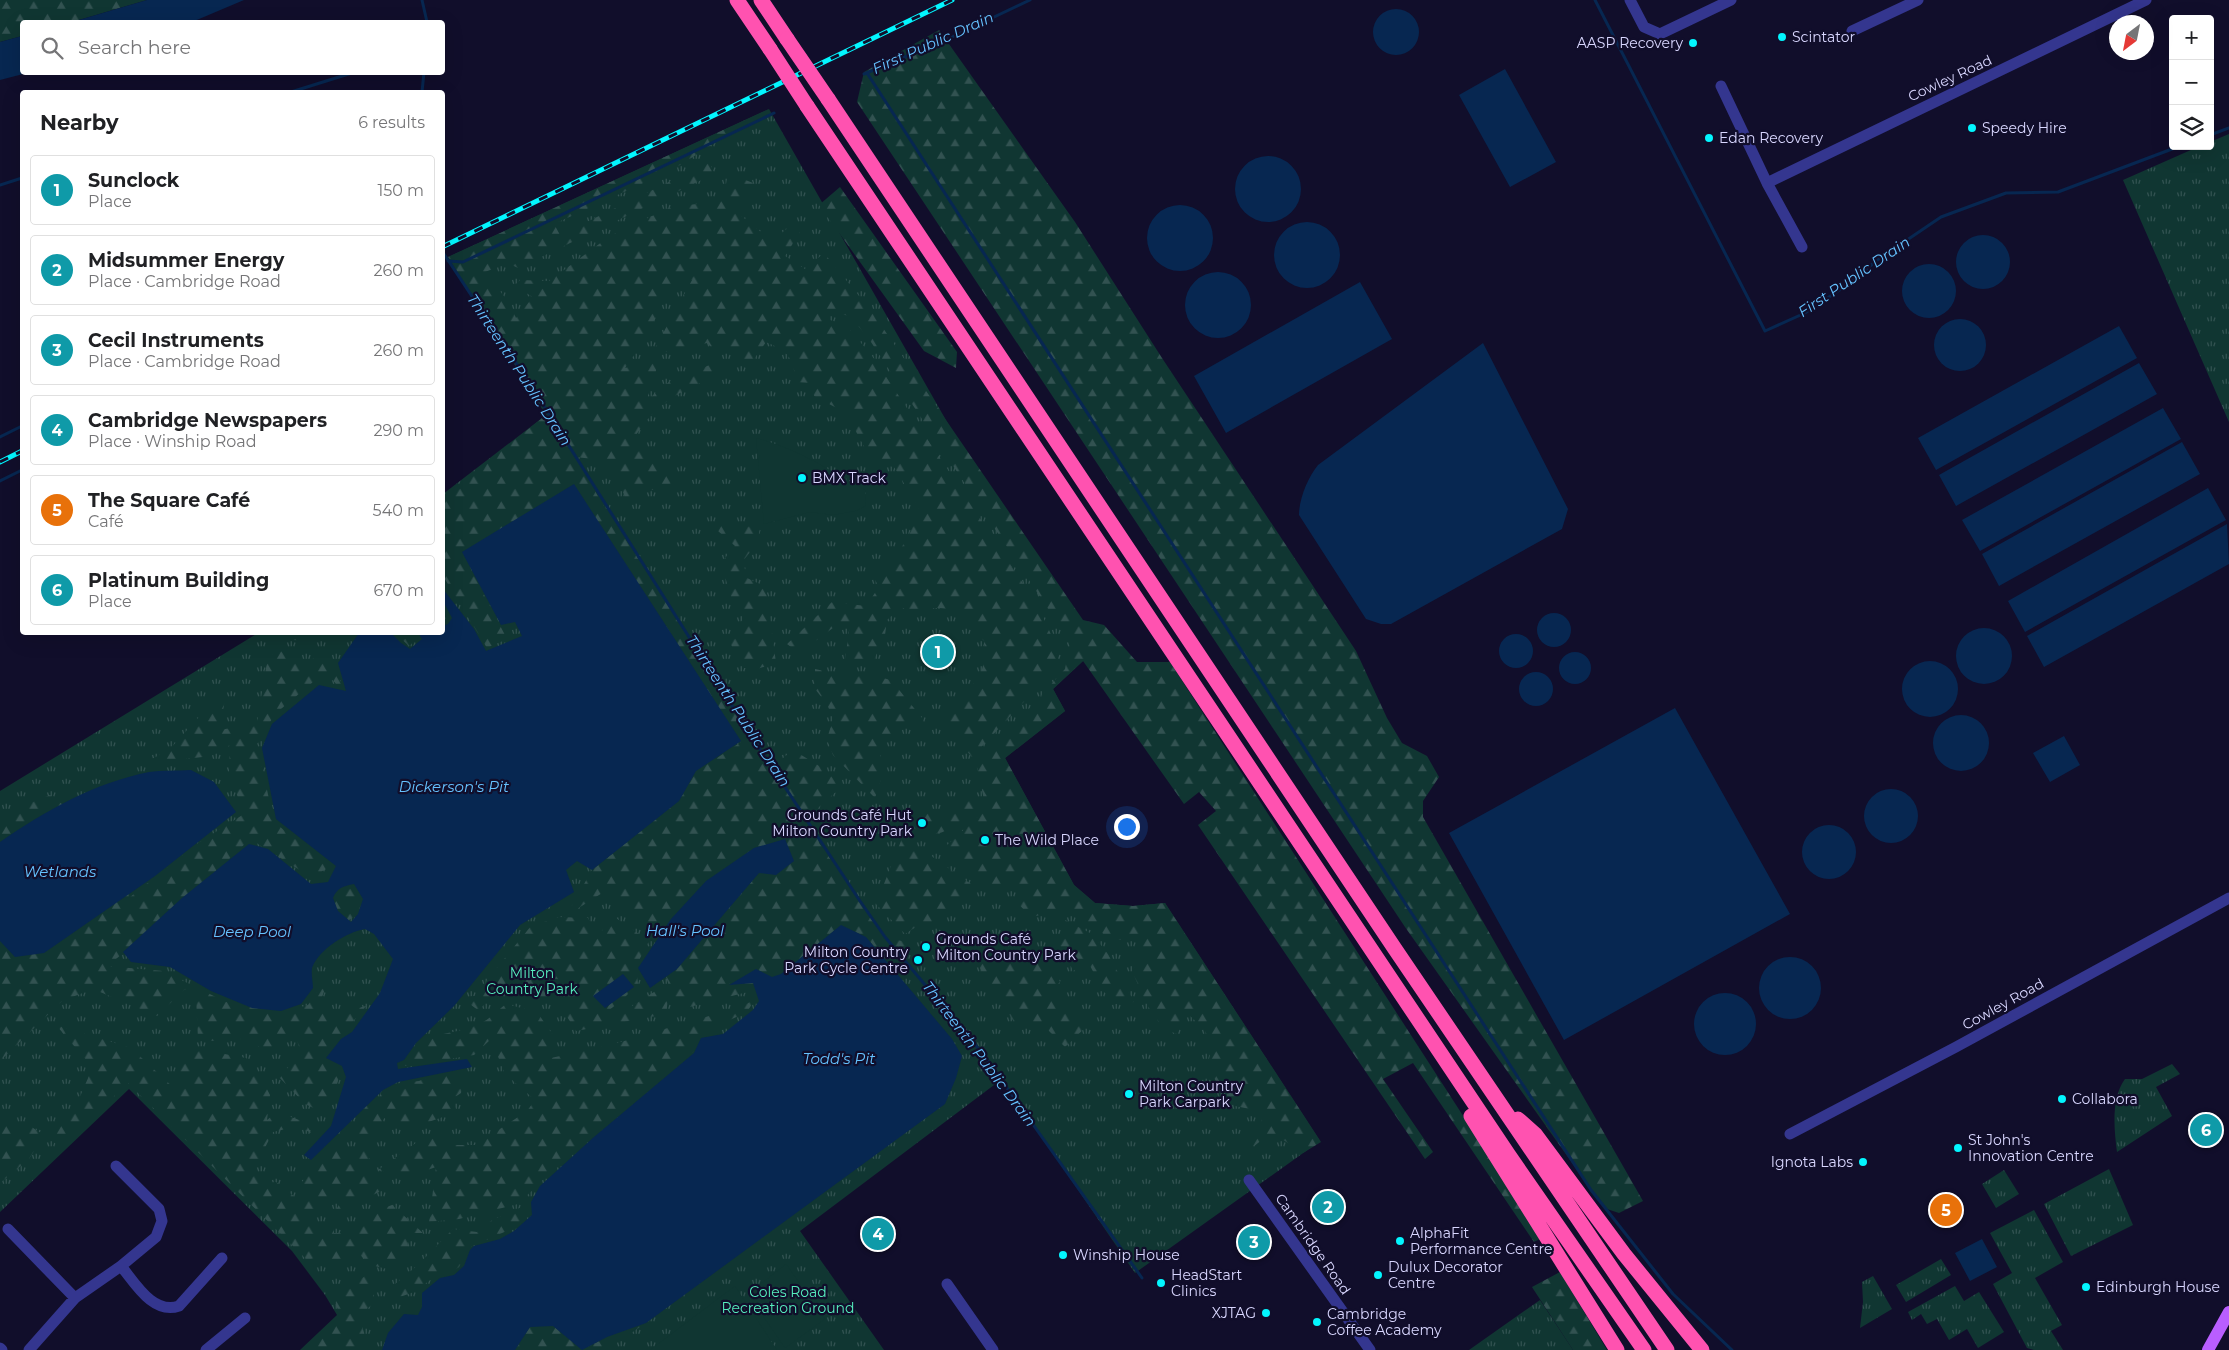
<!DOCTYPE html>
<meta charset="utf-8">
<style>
body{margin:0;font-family:Montserrat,sans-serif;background:#f6f6f6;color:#202124}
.controls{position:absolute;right:15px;top:15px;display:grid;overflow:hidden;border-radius:5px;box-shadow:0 5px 20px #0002}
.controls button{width:45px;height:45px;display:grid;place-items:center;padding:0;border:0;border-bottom:1px solid #e0e0e0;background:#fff;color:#202124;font:25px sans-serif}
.compass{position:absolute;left:2109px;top:15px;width:45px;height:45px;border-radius:50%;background:#fff;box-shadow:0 5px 20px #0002;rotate:212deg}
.you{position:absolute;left:1126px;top:826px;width:18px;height:18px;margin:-12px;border:4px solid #fff;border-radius:50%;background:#1a73e8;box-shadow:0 0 0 8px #1a73e833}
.badge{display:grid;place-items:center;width:32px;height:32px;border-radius:50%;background:#ea580c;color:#fff;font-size:16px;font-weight:700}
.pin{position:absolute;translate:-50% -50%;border:2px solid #fff;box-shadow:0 1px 5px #0006}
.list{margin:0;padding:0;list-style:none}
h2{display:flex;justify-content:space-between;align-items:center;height:65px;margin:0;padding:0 20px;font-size:21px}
h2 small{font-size:16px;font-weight:400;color:#757577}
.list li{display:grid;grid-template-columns:32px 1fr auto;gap:15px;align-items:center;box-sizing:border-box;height:70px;margin:0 10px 10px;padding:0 10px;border:1px solid #e0e0e0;border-radius:5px}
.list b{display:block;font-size:19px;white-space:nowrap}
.list p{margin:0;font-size:16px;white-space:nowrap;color:#757577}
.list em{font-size:16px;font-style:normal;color:#757577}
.icon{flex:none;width:28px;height:28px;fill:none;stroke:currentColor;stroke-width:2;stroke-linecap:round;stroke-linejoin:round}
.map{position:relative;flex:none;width:2229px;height:1350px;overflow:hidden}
.search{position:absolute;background:#fff;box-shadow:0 5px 20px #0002;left:20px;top:20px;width:425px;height:55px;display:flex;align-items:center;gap:12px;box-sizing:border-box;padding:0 18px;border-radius:5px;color:#757577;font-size:19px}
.panel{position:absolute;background:#fff;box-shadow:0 5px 20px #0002;left:20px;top:90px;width:425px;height:545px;border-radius:5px}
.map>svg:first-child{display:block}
.grass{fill:url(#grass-tufts)}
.forest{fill:url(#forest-firs)}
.garden{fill:#103632}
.water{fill:#072751;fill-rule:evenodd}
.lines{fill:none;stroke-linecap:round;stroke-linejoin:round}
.stream{stroke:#072751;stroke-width:3}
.minor{stroke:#34368f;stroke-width:11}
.major{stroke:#b95eff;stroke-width:12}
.highway{stroke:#ff52b0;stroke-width:15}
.rail-casing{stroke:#03f6ff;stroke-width:5}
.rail{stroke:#110e2b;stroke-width:3;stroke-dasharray:9;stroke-linecap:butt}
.highway-bridge{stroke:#ff52b0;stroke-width:15}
.poi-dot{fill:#03f6ff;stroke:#110e2b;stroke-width:2}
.labels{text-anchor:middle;stroke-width:4.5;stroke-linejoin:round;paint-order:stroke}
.poi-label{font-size:14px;fill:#d9d7ff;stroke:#110e2b;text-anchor:start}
.street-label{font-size:14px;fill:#d9d7ff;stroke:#110e2b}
.park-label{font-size:14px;fill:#56edbd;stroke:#110e2b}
.water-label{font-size:15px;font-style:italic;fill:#65c2ff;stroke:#110e2b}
</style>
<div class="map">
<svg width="2229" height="1350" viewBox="0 0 2229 1350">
<defs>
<pattern id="grass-tufts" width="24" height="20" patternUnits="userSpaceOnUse" patternTransform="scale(1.25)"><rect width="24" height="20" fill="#103632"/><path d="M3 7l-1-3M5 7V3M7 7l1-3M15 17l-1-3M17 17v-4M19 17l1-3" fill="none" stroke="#325251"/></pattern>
<pattern id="forest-firs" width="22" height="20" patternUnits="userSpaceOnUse" patternTransform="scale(1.25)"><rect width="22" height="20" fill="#103632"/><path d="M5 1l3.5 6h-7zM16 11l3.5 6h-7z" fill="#325251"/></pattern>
</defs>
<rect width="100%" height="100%" fill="#110e2b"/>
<!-- grass -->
<path class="grass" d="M769,109L1083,661L1053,689L1065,711L1005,758L1074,885L1095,903L1133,906L1165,903L1320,1141L1135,1273L1002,1079L800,1231L884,1350H300L337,1315L325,1295L292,1251L129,1089L0,1212V791L258,633L442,632L443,494L546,415L448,257Z
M2229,134V422L2123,180L2200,146H2210V142Z
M2172,1064L2180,1074L2156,1087L2172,1116L2117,1152C2114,1129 2111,1098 2125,1079H2142Z
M2109,1169L2133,1225L2071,1256L2044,1204Z
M2004,1170L2019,1194L1996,1208L1982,1184Z
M2034,1210L2063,1262L2035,1278L2062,1325L2051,1331L2063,1350H2034L2027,1348L1993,1284L2012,1273L1990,1233Z
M1941,1259L1951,1275L1906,1302L1896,1285Z
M1873,1276L1892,1309L1860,1328L1863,1302L1862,1282Z
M1955,1286L1964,1301L1979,1292L2004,1332L1978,1348L1967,1329L1949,1340L1937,1319L1927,1324L1921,1314L1912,1320L1908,1312Z
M1540,1300L1573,1350H1469Z"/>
<!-- forest -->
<path class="forest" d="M0,0H147L72,22H22V36L0,42Z
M939,30L1075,222L1162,358L1356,651L1387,718L1402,743L1427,756L1439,777L1423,801V817L1643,1201L1619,1213L1604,1208L1405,927L857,102L864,72Z
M769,109L672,170L554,224L560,235L710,162L714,174L518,268L508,263L485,272L510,304L516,318L533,297L514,286L520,280L549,281L610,236L671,207L723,201L728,173L753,183L752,197L733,209L772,241L789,227L800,232L785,256L805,269L824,253L872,312L1083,620L1104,625L1137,662H1170L1542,1238L1534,1242L1413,1063L1383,1079L1433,1152L1425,1159L1198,825L1216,811L1199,792L1184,804L1083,661L1053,689L1065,711L1005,758L1074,885L1095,903L1133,906L1165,903L1321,1142L1303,1153L1282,1139L1268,1135L1248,1151L1245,1140L1262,1123L1260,1111L1235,1106L1207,1069L1212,1045L1204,1029L1187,1013L1177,1034C1152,1026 1142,992 1132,971L1142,953L1140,939L1111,940L1092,925L1060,910L1032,917L1014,900L1031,895L1026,886L990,884L945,847L986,809L977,767L1065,669L1070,642L867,336L849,316L829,311L830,320L847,326L875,360L1038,606C1043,618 1060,649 1057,660C1057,664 1052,670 1050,674L972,757L940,721L980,676L985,659V642C973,627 959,608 938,608C917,608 925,618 900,607L887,620L885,635L873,662L845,660L850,624L841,622L799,653L787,644L832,602L866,606L879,587L874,578C898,558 911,536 919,508L894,467L873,463L846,413L814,396L812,383L796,382C793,357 789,352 766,342L747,369L728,349L716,352L707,343L670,353L655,348L692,280L675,272L677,287L659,305L650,332L625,368L658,359L655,376L646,401L669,382L719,361L720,374C679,393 658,399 633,440L675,482L626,499L609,461L576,457L600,500L773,766L793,750L821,767L840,784L839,789L819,807L814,815L819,843L885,937L906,942L913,948L892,967L866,937L841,925L781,974L772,977L756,969L729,984L753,983L755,990L678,1010L666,977L677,969L729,910L785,839L671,919L659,936L617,908L610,888L566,916L592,870L679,801L696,772L741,742L462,552L507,639L487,648L443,576V497L546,415L448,257Z
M840,187L957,352L956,368L924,351L819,205Z
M720,522L760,528L757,543L743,561L747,578L766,587L776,663L757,669L744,668L730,643L747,611L732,600L721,563L735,546L718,531Z
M269,633H355L338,651L327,638L311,641L275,639Z
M395,633H414L418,638L409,646Z
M319,648L332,660L344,691L330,678L319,677L275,714L257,744L274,822L330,867L311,877L250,839L168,918L107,966L163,971L226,1002L259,996L272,1015L308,1005L330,974L319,1006L339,1013L366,1006L322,1058L340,1074L328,1115L305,1104L278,1076L302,1056L295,1034L275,1053L238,1038L214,1041L198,1039L196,996L185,989L157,1016L93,989L62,1001L0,1061V815L50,795L121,849L129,898L195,845L244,814L229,773L230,745L211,756L142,764L169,750L227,686L220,730L257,723L268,656L281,651L307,669Z
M815,669L842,675L858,672L891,680L927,724L902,726L887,737L880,751L881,780L875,798L833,755L827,739L833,719L827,704L815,689Z
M973,797L975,810C945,831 937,846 903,821L910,810H948Z
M903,836L978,889L933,926L919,925L905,934L876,904Z
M354,884L363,898L358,914L349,920L338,911L333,898C337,888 343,886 354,884Z
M559,917L588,918L597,935L616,918L649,941L636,966L638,984L621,1001L600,1017L616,1016L662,987L668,998L666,1014L576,1031L561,1007L577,983L552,978L548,1003L514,993L490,996L479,1011L462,998L481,995L487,980L531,926Z
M1065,920L1092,934L1108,954L1134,1002L1114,1004L1103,990L1088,962L1073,971L1064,950L1053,939L1069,929Z
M995,940L1009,948L1047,951L1060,982L1049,992L1088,1025L1065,1047L1047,1029L1014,1022L978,965Z
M755,999L747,1012L702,1033L693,1052L676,1064L552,1171L518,1204L459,1219L429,1222L436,1167L404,1178L378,1170L420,1140L439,1130L451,1145H476L527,1111L535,1100L505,1074L491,1039L474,1055L405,1066C431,1024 445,1040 481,1023C490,1019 498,1010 506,1004L537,1012L553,1035L551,1058L614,1044L743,1006Z
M56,1025L131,1048L175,1089L182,1051L198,1049L246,1058L257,1070L270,1095L267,1120L277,1112L305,1122L311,1133L298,1126L273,1132L255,1167L263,1183L276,1182L301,1202L313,1196L301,1183L336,1144L350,1165L358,1151L377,1149L376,1154L358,1166L381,1191L334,1214L343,1197L335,1191L311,1224L333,1222L334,1233H355L360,1217L392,1205L423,1233H406L409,1252L391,1270L371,1265L359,1254L350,1264L319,1257L307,1260L128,1083L60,1147L52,1141L56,1125L71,1118L88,1078L87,1061Z
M442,1071L463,1079L461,1093L452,1099L457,1112L403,1131L384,1118L370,1136H347L367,1116L363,1104L379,1098L384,1085L419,1081Z
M0,1124L30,1126L44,1135L29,1159L0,1183Z
M522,1207L529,1214L511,1229L468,1248L459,1267L449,1274L437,1275L414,1292L397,1298L394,1285L418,1265L453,1229L477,1232L492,1220Z
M1560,1272L1607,1350H1573L1532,1287Z
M368,1274L374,1283V1303L362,1313L364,1350H306L340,1317L334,1297Z
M646,1323L606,1350H582L607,1337Z
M553,1326L574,1342L581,1350H515L530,1327Z"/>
<!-- garden -->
<path class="garden" d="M756,438C796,448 829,470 865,490L866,506L855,511L833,515L810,512L764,524Z
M786,1264L825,1319L785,1348L748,1294Z
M735,1286L777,1350H650Z"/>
<!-- water -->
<path class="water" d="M147,0H244L192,22H72Z
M1373 32a23 23 0 1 1 46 0a23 23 0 1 1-46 0Z
M22,36V72L27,73L0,80V42Z
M1505,69L1556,162L1510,187L1459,95Z
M1235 189a33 33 0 1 1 66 0a33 33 0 1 1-66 0Z
M1147 238a33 33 0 1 1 66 0a33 33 0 1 1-66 0Z
M1274 255a33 33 0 1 1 66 0a33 33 0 1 1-66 0Z
M1956 262a27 27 0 1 1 54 0a27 27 0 1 1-54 0Z
M1902 291a27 27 0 1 1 54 0a27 27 0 1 1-54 0Z
M1185 305a33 33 0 1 1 66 0a33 33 0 1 1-66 0Z
M1360,282L1392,339L1226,433L1194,376Z
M1934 345a26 26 0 1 1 52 0a26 26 0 1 1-52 0Z
M2119,326L2137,358L1936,470L1918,438Z
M1483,343L1568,509L1562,529L1391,624H1381L1366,619L1299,515C1299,499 1308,477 1318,465Z
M2139,363L2157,394L1956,506L1939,475Z
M2163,408L2181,439L1980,551L1962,520Z
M2182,442L2200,474L1999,586L1982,554Z
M574,484L741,741L696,771L679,801L592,870L577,861L566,870L574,892L520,925L454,1006L416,1043L404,1060L397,1063L398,1069L467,1059L472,1067L398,1082L383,1090L311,1160L304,1155L331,1126L346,1077L342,1066L326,1058L341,1039L352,1032L380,993L393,959L374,934L365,929C347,932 319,949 312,968C311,974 313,983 313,988L301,1004L281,1011L252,1008L211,991L170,967L131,962L123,952L182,898L249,844L268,849L311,884L328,882L336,866L276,819L262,748L272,724L319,685L346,691L338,663L359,633H391L401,643L410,649L422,639L418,633L442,632L443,626L448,624L452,618L443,601V589L474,629L486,651L522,636L515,622L501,625L462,552ZM354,884L363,899L358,914L351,922L338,911L333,898C337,888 343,886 354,884Z
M2208,488L2226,520L2025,632L2008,601Z
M2227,524L2229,564L2044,667L2027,636Z
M1537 630a17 17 0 1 1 34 0a17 17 0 1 1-34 0Z
M1956 656a28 28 0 1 1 56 0a28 28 0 1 1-56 0Z
M1499 651a17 17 0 1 1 34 0a17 17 0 1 1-34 0Z
M1559 668a16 16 0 1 1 32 0a16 16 0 1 1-32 0Z
M1902 689a28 28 0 1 1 56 0a28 28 0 1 1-56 0Z
M1519 689a17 17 0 1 1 34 0a17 17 0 1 1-34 0Z
M1675,708L1790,914L1564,1040L1449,833Z
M1933 743a28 28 0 1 1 56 0a28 28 0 1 1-56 0Z
M2064,736L2080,765L2050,782L2033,753Z
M191,770L214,782L236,812L155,876L44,953L15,957L0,941V842C45,811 94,783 149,772C162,770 177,771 191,770Z
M1864 816a27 27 0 1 1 54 0a27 27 0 1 1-54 0Z
M1802 852a27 27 0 1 1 54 0a27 27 0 1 1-54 0Z
M785,839L794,861L776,875L759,873L677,969L650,988L638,968L671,919L706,881L754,848Z
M841,925L866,937L952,1039L962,1056L956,1078L945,1104L646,1323L607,1337L582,1350L553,1326L530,1327L515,1350H382L388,1333L404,1314L418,1315L422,1307V1293L440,1278L454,1275L464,1266L470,1250L474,1246L500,1239L514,1231L532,1215L531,1202L540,1186L594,1137L694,1053L701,1038L723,1034L753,1010L759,1001L753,983L729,985L756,969L772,977L781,974Z
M1759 988a31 31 0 1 1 62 0a31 31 0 1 1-62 0Z
M623,974L634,987L605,1008L593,996Z
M1694 1024a31 31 0 1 1 62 0a31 31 0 1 1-62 0Z
M1982,1239L1997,1267L1970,1281L1955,1253Z"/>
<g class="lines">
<!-- stream -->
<path class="stream" d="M422,0L427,22
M1595,0L1765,331L1805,313L1850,283L1876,261L1941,217L2006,193L2058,192L2180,146
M867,73L1591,1190L1673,1294L1732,1350
M864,74L950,38L1030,0
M291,92L355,72
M422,92L424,72
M2210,135L2229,128
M0,185L22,178
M442,251L532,387L748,731L860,901L885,937L983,1054L1142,1278
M448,261L463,262L774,113
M0,437L22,426
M0,481L22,470"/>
<!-- minor -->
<path class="minor" d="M1630,0L1644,27L1660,34L1731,0
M1852,31L1918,0
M1721,86L1767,183L1802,247
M1767,183L2146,0
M1790,1134L1956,1047L2229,898
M116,1166L159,1209L162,1221L156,1237L121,1266C135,1283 153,1315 179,1306L222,1258
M1249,1180L1370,1350
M8,1229L75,1298
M947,1284L993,1350
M0,1348L2,1350
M29,1350L75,1298L121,1266
M206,1350L245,1318"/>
<!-- major -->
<path class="major" d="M2208,1350L2229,1312"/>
<!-- highway -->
<path class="highway" d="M737,0L770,49
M761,0L787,39
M828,99L1395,949L1667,1350
M807,106L1508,1154L1644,1350
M1471,1116L1617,1350
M1518,1119L1535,1134L1624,1254L1702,1350"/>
<defs>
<path id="rail" d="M442,247L952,0
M0,462L22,451"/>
</defs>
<!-- rail casing -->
<use href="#rail" class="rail-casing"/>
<!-- rail -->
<use href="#rail" class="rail"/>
<!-- highway-bridge -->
<path class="highway-bridge" d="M787,39L828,99
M770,49L807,106"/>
</g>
<!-- markers -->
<g class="poi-dot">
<circle cx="1782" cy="37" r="5"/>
<circle cx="1693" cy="43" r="5"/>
<circle cx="1972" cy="128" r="5"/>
<circle cx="1709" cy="138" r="5"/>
<circle cx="802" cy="478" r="5"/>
<circle cx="922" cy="823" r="5"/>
<circle cx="985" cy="840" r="5"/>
<circle cx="926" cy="947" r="5"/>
<circle cx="918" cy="960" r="5"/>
<circle cx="1129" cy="1094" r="5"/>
<circle cx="2062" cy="1099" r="5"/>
<circle cx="1958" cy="1148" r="5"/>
<circle cx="1863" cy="1162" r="5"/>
<circle cx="1400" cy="1241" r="5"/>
<circle cx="1063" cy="1255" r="5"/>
<circle cx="1378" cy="1275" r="5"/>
<circle cx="1161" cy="1283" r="5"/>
<circle cx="2086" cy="1287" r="5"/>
<circle cx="1266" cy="1313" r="5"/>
<circle cx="1317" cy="1322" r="5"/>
</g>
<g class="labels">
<!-- poi labels -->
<g class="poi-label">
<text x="1792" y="42">Scintator</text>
<text x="1683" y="48" text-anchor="end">AASP Recovery</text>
<text x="1982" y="133">Speedy Hire</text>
<text x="1719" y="143">Edan Recovery</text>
<text x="812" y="483">BMX Track</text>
<text x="912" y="820" text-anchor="end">Grounds Café Hut<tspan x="912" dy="16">Milton Country Park</tspan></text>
<text x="995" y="845">The Wild Place</text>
<text x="936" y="944">Grounds Café<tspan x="936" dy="16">Milton Country Park</tspan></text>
<text x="908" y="957" text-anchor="end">Milton Country<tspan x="908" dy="16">Park Cycle Centre</tspan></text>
<text x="1139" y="1091">Milton Country<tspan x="1139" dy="16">Park Carpark</tspan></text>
<text x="2072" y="1104">Collabora</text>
<text x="1968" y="1145">St John's<tspan x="1968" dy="16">Innovation Centre</tspan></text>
<text x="1853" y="1167" text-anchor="end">Ignota Labs</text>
<text x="1410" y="1238">AlphaFit<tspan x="1410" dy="16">Performance Centre</tspan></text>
<text x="1073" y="1260">Winship House</text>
<text x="1388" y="1272">Dulux Decorator<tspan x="1388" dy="16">Centre</tspan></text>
<text x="1171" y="1280">HeadStart<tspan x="1171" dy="16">Clinics</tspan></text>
<text x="2096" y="1292">Edinburgh House</text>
<text x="1256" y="1318" text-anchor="end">XJTAG</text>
<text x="1327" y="1319">Cambridge<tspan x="1327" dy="16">Coffee Academy</tspan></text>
</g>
<!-- street labels -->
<g class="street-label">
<text transform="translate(1950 78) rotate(-25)" y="5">Cowley Road</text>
<text transform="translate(2003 1004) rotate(-29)" y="5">Cowley Road</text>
<text transform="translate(1313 1244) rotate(55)" y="5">Cambridge Road</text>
</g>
<!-- park labels -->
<g class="park-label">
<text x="532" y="978">Milton<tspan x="532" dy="16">Country Park</tspan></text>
<text x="788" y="1297">Coles Road<tspan x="788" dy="16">Recreation Ground</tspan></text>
</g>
<!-- water labels -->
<g class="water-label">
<text transform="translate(933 43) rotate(-24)" y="5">First Public Drain</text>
<text transform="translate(1854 277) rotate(-34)" y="5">First Public Drain</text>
<text transform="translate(519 370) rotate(57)" y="5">Thirteenth Public Drain</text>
<text transform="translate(738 711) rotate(57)" y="5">Thirteenth Public Drain</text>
<text x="454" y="792">Dickerson's Pit</text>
<text x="60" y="877">Wetlands</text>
<text x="685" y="936">Hall's Pool</text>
<text x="252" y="937">Deep Pool</text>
<text transform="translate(979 1054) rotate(53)" y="5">Thirteenth Public Drain</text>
<text x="839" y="1064">Todd's Pit</text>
</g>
</g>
</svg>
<div class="controls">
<button>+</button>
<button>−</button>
<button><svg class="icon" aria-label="layers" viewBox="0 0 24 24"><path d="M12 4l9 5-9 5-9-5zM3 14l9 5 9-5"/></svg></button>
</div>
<svg class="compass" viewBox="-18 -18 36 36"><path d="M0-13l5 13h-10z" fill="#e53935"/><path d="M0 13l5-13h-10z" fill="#757577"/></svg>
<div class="you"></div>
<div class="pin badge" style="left:938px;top:652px;background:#0f9aa8">1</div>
<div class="pin badge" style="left:1328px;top:1207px;background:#0f9aa8">2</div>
<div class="pin badge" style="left:1254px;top:1242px;background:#0f9aa8">3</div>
<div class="pin badge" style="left:878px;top:1234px;background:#0f9aa8">4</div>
<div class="pin badge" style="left:1946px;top:1210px;background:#e8710a">5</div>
<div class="pin badge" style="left:2206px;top:1130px;background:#0f9aa8">6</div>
<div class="search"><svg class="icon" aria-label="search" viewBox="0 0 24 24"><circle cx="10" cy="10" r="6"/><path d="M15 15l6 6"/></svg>Search here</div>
<section class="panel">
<h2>Nearby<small>6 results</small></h2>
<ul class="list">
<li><span class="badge" style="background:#0f9aa8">1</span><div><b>Sunclock</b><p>Place</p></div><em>150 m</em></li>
<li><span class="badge" style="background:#0f9aa8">2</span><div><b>Midsummer Energy</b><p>Place · Cambridge Road</p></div><em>260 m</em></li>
<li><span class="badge" style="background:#0f9aa8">3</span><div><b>Cecil Instruments</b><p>Place · Cambridge Road</p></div><em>260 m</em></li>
<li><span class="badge" style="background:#0f9aa8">4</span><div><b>Cambridge Newspapers</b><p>Place · Winship Road</p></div><em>290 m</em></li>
<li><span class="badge" style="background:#e8710a">5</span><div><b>The Square Café</b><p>Café</p></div><em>540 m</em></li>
<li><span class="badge" style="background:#0f9aa8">6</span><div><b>Platinum Building</b><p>Place</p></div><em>670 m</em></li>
</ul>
</section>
</div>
